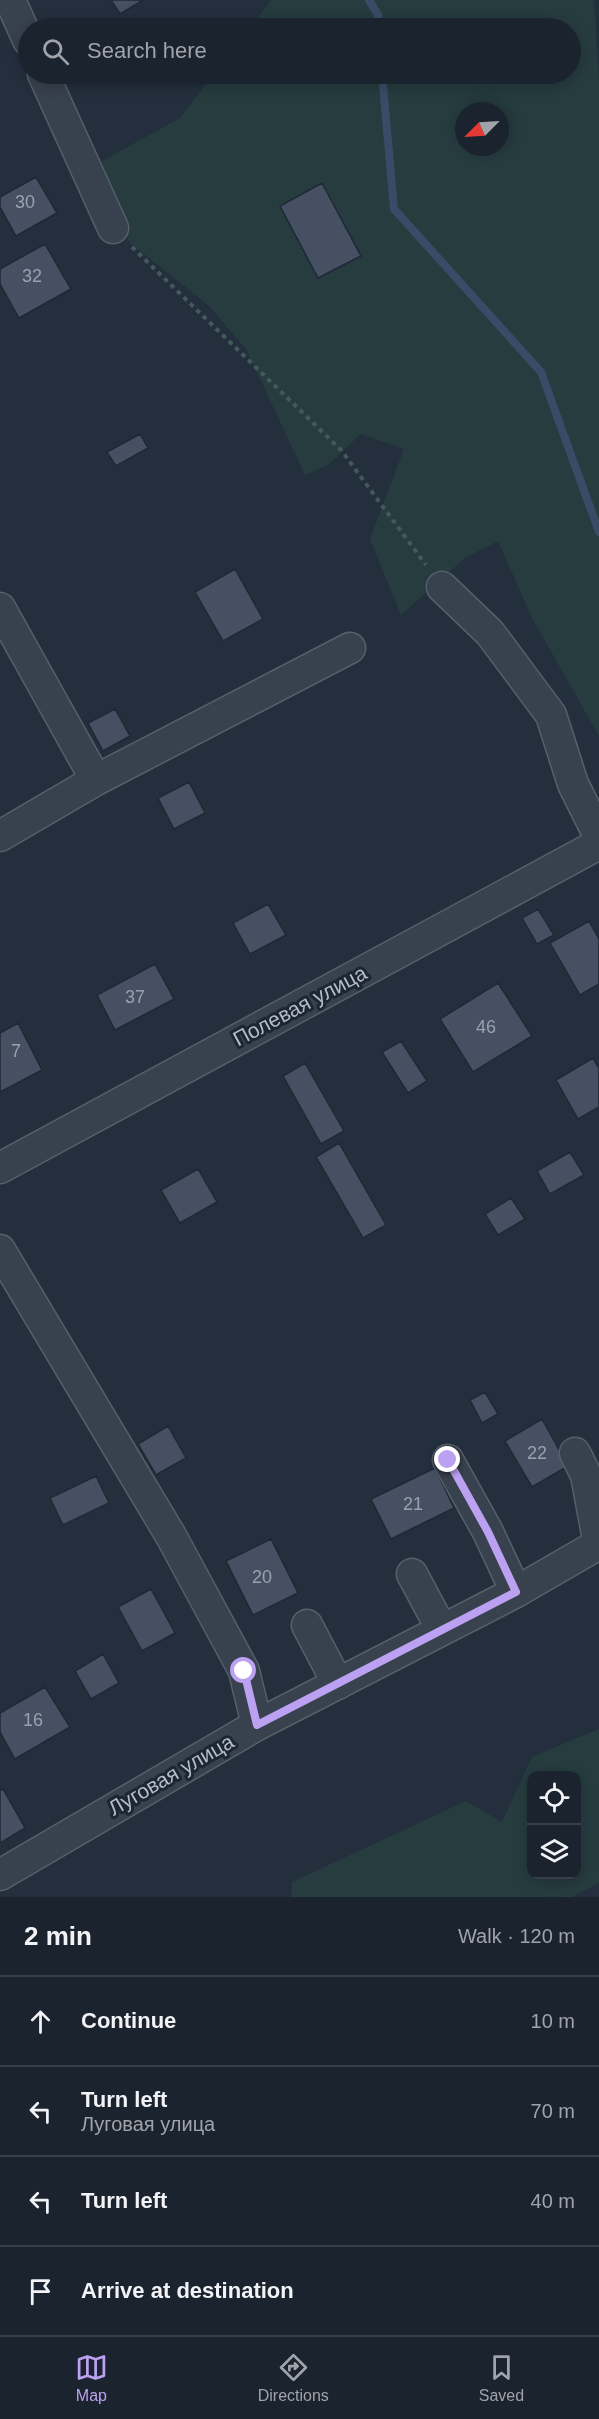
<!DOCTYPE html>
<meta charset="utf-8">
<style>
body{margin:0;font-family:Arial,sans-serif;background:#282f3a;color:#f1f3f6}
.controls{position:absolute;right:18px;bottom:18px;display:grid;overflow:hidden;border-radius:12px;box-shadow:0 3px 15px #0003}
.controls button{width:54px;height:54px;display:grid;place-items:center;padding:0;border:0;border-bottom:2px solid #39404a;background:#1b232e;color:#f1f3f6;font:30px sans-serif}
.compass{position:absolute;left:455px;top:102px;width:54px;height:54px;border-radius:50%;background:#1b232e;box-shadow:0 3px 15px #0003;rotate:246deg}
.stop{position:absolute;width:18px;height:18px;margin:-14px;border:4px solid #bca0f2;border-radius:50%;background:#fff}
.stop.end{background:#bca0f2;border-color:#fff;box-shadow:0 2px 6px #0008}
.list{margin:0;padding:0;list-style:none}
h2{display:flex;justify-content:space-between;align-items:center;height:78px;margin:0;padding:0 24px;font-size:26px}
h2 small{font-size:20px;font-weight:400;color:#a0a4aa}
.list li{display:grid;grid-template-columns:39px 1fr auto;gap:18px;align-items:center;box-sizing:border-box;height:90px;padding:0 24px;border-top:2px solid #39404a}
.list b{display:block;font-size:22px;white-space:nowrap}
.list p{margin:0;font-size:20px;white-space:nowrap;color:#a0a4aa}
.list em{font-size:20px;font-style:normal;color:#a0a4aa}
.icon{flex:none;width:33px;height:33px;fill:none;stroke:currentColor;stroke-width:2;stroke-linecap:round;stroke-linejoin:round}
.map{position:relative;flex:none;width:599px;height:1897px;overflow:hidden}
.search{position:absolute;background:#1b232e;box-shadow:0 3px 15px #0003;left:18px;right:18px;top:18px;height:66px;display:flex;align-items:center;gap:15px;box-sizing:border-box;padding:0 21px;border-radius:33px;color:#a0a4aa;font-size:22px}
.sheet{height:438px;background:#1b232e}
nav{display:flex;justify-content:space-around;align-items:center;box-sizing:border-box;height:84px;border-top:2px solid #39404a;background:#1b232e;font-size:16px;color:#a0a4aa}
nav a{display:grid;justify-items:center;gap:3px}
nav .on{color:#bca0f2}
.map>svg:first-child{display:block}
.green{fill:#263c3f;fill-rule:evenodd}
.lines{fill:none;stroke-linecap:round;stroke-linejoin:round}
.stream{stroke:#394c67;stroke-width:8}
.building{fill:#455162;stroke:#1f2835;stroke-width:1.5}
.minor-casing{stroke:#565f6c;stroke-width:33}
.path{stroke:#44595c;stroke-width:4;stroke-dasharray:4.5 4.5;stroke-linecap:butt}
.minor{stroke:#38414e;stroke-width:30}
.route{stroke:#bca0f2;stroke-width:8}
.labels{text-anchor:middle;stroke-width:6;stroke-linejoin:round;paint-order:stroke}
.number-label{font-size:18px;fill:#98a1af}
.street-label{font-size:21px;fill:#b4bcc9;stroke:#1d2633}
</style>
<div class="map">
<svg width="599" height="1897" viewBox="0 0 599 1897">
<rect width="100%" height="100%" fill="#242f3e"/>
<!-- green -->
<path class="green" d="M271,0H594L599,78V736L532,618L498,541L465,558L401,615L370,539L404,449L361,434L328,465L305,475L246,349L207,304L130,243L93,166L180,118L214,74H570V28H250ZM464,111H500V147H464Z
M599,1729V1883L572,1897H291L292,1882L466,1801L502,1822L532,1757ZM532,1776H576V1874H532Z"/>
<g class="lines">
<!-- stream -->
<path class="stream" d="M369,0L378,15L379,28
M382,74L394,209L541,372L599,532"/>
</g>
<!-- building -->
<path class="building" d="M111,0H143L120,14Z
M36,177L57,213L16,236L0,207V197Z
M322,183L361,256L318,278L280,206Z
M45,244L71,289L19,318L0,284V269Z
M140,434L148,448L116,466L107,452Z
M235,569L263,619L223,641L195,592Z
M115,709L130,736L103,751L88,723Z
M189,782L205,813L174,829L158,798Z
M268,904L286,935L250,954L233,923Z
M538,909L554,935L537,944L522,918Z
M589,921L599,939V984L580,995L550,943Z
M155,964L174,999L115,1030L97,995Z
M498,983L532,1036L473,1072L440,1019Z
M18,1023L42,1070L0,1092V1033Z
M401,1041L427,1081L408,1093L382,1052Z
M593,1058L599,1069V1107L578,1119L556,1080Z
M305,1063L344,1131L321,1144L283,1076Z
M339,1143L386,1225L363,1238L316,1157Z
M570,1152L584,1175L550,1194L537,1171Z
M198,1169L217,1202L180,1223L161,1190Z
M511,1198L525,1219L498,1235L485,1214Z
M485,1392L498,1414L482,1423L470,1400Z
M542,1419L568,1466L532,1487L505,1441Z
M168,1426L186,1458L156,1475L138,1444Z
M435,1468L454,1508L391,1539L371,1499Z
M96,1476L109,1503L63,1525L50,1498Z
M271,1539L298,1593L253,1615L226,1561Z
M151,1589L175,1633L142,1651L118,1607Z
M103,1654L119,1683L91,1699L75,1671Z
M45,1687L70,1727L15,1759L0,1732V1713Z
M3,1789L25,1828L0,1843V1791Z"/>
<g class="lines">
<defs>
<path id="minor" d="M10,0L28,40
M43,74L113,228
M442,587L490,633L551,715L573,784L599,836
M0,608L96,780
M0,836L96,780L350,648
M0,1168L599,844
M0,1250L171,1536L244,1671L257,1725
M575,1453L586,1475L599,1545
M448,1460L488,1532L516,1592
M412,1574L442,1630
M307,1625L338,1684
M0,1875L257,1725L516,1592L599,1544"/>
</defs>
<!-- minor casing -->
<use href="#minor" class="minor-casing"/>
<!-- path -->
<path class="path" d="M132,247L341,450L426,565"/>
<!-- minor -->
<use href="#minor" class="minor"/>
</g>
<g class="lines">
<!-- route -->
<path class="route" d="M244,1671L257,1725L516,1592L488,1532L448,1460"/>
</g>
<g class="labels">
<!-- number labels -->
<g class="number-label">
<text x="25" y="208">30</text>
<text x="32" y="282">32</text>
<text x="135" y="1003">37</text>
<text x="486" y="1033">46</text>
<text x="16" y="1057">7</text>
<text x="537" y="1459">22</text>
<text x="413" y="1510">21</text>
<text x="262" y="1583">20</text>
<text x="33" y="1726">16</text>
</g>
<!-- street labels -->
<g class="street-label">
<text transform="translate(300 1006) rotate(-28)" y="7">Полевая улица</text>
<text transform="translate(171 1775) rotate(-30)" y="7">Луговая улица</text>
</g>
</g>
</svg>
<div class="controls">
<button><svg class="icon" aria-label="locate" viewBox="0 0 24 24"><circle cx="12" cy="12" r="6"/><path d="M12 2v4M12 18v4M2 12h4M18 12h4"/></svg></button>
<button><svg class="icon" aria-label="layers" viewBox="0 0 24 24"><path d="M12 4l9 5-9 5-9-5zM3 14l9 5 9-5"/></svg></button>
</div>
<svg class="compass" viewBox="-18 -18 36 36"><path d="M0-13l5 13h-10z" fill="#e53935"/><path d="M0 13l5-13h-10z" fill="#a0a4aa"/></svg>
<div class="stop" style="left:244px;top:1671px"></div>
<div class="stop end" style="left:448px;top:1460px"></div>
<div class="search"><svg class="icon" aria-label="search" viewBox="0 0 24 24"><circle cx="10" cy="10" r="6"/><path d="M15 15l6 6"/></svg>Search here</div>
</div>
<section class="sheet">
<h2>2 min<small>Walk · 120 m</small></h2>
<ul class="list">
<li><svg class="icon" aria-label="ahead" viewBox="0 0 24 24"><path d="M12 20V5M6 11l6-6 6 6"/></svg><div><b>Continue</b></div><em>10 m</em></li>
<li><svg class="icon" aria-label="left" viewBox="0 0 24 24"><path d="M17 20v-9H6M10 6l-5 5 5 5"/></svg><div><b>Turn left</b><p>Луговая улица</p></div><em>70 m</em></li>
<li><svg class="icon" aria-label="left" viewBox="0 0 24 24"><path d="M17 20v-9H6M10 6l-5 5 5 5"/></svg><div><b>Turn left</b></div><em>40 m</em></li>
<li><svg class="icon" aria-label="arrive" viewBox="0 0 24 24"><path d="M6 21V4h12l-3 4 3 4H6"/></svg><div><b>Arrive at destination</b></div></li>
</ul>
</section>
<nav>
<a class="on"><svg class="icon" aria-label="map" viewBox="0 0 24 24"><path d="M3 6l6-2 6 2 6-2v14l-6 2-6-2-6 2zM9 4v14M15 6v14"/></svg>Map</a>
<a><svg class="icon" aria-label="directions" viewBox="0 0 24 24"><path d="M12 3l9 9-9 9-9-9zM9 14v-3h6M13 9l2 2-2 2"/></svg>Directions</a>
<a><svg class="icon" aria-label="saved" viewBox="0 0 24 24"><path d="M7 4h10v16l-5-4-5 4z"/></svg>Saved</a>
</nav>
